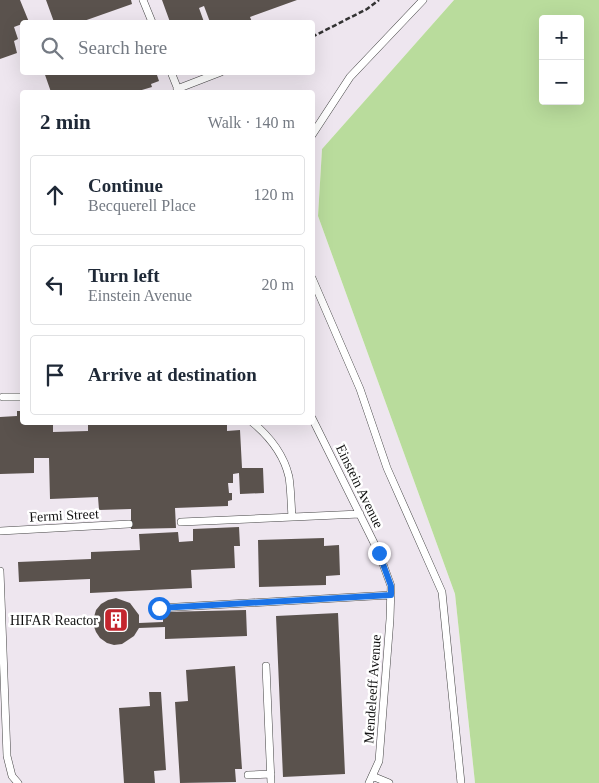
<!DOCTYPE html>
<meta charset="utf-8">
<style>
body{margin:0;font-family:"Times New Roman",serif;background:#f6f6f7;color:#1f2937}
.controls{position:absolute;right:15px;top:15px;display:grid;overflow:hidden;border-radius:5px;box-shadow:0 5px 20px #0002}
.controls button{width:45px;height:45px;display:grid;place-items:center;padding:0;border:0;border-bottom:1px solid #e0e1e3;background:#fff;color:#1f2937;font:25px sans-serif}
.stop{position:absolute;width:15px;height:15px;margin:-11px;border:4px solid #1a73e8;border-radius:50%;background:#fff}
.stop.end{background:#1a73e8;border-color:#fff;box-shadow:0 1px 5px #0008}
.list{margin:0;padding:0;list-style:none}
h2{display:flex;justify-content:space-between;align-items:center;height:65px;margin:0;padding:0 20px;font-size:21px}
h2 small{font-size:16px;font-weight:400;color:#747a83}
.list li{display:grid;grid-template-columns:32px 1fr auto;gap:15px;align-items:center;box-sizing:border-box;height:80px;margin:0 10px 10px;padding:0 10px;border:1px solid #e0e1e3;border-radius:5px}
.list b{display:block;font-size:19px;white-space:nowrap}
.list p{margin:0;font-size:16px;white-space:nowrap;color:#747a83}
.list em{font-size:16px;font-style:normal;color:#747a83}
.icon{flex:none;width:28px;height:28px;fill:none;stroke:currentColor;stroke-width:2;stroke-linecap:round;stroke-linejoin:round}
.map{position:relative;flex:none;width:599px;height:783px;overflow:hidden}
.search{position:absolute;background:#fff;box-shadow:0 5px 20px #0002;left:20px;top:20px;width:295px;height:55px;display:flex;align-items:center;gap:12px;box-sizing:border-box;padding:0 18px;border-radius:5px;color:#747a83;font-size:19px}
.panel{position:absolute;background:#fff;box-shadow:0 5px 20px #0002;left:20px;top:90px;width:295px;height:335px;border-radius:5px}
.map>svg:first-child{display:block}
.industrial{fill:#eee6ef;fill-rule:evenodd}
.forest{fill:#b9dc9c;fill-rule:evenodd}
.building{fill:#5a524d}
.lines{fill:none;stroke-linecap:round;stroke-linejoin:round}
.service-casing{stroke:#444;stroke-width:8}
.path{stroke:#333;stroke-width:2.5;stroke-dasharray:5 2.5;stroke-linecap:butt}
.service{stroke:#fff;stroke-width:7}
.route{stroke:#1a73e8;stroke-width:6}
.labels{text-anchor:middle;stroke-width:5;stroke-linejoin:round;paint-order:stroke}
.street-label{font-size:14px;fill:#111;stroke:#fff}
.poi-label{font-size:14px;fill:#111;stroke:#fff;text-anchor:end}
</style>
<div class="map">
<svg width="599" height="783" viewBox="0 0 599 783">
<rect width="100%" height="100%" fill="#fffdf5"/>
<!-- industrial -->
<path class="industrial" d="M0,0H454L322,149L318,216L455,594L475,783H0ZM22,22H312V72H22ZM22,92H312V422H22Z"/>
<!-- forest -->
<path class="forest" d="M454,0H599V783H475L455,594L318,216L322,149ZM543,19H580V101H543Z"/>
<!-- building -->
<path class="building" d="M0,0H20L29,22H22V24L14,27L18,39L14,41L17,53L0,59Z
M46,0H131L132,4L81,22H54Z
M162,0H297L250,17L252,22H210L204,6L199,8L204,22H170Z
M44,72H156L159,81L151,84L152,87L135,92H51Z
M17,411H22V422L53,424V432L88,431V425L134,422H227V431L240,430L242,468H263L264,493L240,494L239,473L233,474V483H228L229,493H232V500L228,501V506L175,508L176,528L131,529V509L99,510L98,497L50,499L49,458H34V473L0,474V417L17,416Z
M239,527L240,546H234L235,568L191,570L192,588L90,593V579L19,582L18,562L91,559V552L140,550L139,534L178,532L179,542L193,541V529Z
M324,538V546L339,545L340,575L326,576V585L259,587L258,540Z
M116,598L130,603L139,615V623L163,622V612L246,610L247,636L165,639V627L139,628L134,636L122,644L114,645L107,643L100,638L96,632L93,624L94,617L96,610L101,604L108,600Z
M338,613L345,774L283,777L276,616Z
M235,666L242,769H235L236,782L180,783L175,702L188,701L186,670Z
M149,692H161L166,770L154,771L155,783H124L119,708L150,706Z"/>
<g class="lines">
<defs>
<path id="service" d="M143,0L152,22
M171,72L179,92
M177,89L221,72
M312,135L350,77L423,0
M312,278L360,389L387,468L442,592L461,783
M3,397H22
M312,418L379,553L391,586L390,619L379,761L369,783
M252,422C269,436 284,455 289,477C291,490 291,504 292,517
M181,522L360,514
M0,531L129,524
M0,571L7,756L12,776L18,783
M159,608L391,595
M266,666L271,783
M248,775L271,774
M372,776L389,783"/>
</defs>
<!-- service casing -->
<use href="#service" class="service-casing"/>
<!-- path -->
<path class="path" d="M312,37L367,9L379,0"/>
<!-- service -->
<use href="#service" class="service"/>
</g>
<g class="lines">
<!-- route -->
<path class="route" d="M159,608L391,595V586L379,553"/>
</g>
<!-- icons -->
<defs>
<symbol id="building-square" viewBox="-11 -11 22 22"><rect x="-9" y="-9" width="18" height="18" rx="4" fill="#c4262e" stroke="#fff"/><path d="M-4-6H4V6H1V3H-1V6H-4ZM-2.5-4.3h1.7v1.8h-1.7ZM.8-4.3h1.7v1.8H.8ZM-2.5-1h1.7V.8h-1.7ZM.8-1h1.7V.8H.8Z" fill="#fff"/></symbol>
</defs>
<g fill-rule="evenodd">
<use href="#building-square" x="102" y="606" width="28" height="28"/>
</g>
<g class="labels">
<!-- street labels -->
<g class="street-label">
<text transform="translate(360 486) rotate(64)" y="5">Einstein Avenue</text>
<text transform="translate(64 515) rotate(-3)" y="5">Fermi Street</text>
<text transform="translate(372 689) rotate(-86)" y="5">Mendeleeff Avenue</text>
</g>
<!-- poi labels -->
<g class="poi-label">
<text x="98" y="625">HIFAR Reactor</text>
</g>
</g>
</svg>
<div class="controls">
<button>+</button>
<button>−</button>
</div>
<div class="stop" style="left:159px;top:608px"></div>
<div class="stop end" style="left:379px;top:553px"></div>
<div class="search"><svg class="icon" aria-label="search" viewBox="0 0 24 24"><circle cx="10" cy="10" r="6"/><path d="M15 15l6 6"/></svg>Search here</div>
<section class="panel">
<h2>2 min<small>Walk · 140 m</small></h2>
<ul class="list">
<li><svg class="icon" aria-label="ahead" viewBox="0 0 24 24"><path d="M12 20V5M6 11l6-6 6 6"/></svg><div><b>Continue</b><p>Becquerell Place</p></div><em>120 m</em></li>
<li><svg class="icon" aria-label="left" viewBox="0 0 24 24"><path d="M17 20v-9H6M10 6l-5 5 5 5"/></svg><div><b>Turn left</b><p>Einstein Avenue</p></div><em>20 m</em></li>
<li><svg class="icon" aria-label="arrive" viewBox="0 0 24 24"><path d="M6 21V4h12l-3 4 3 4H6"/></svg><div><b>Arrive at destination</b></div></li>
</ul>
</section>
</div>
